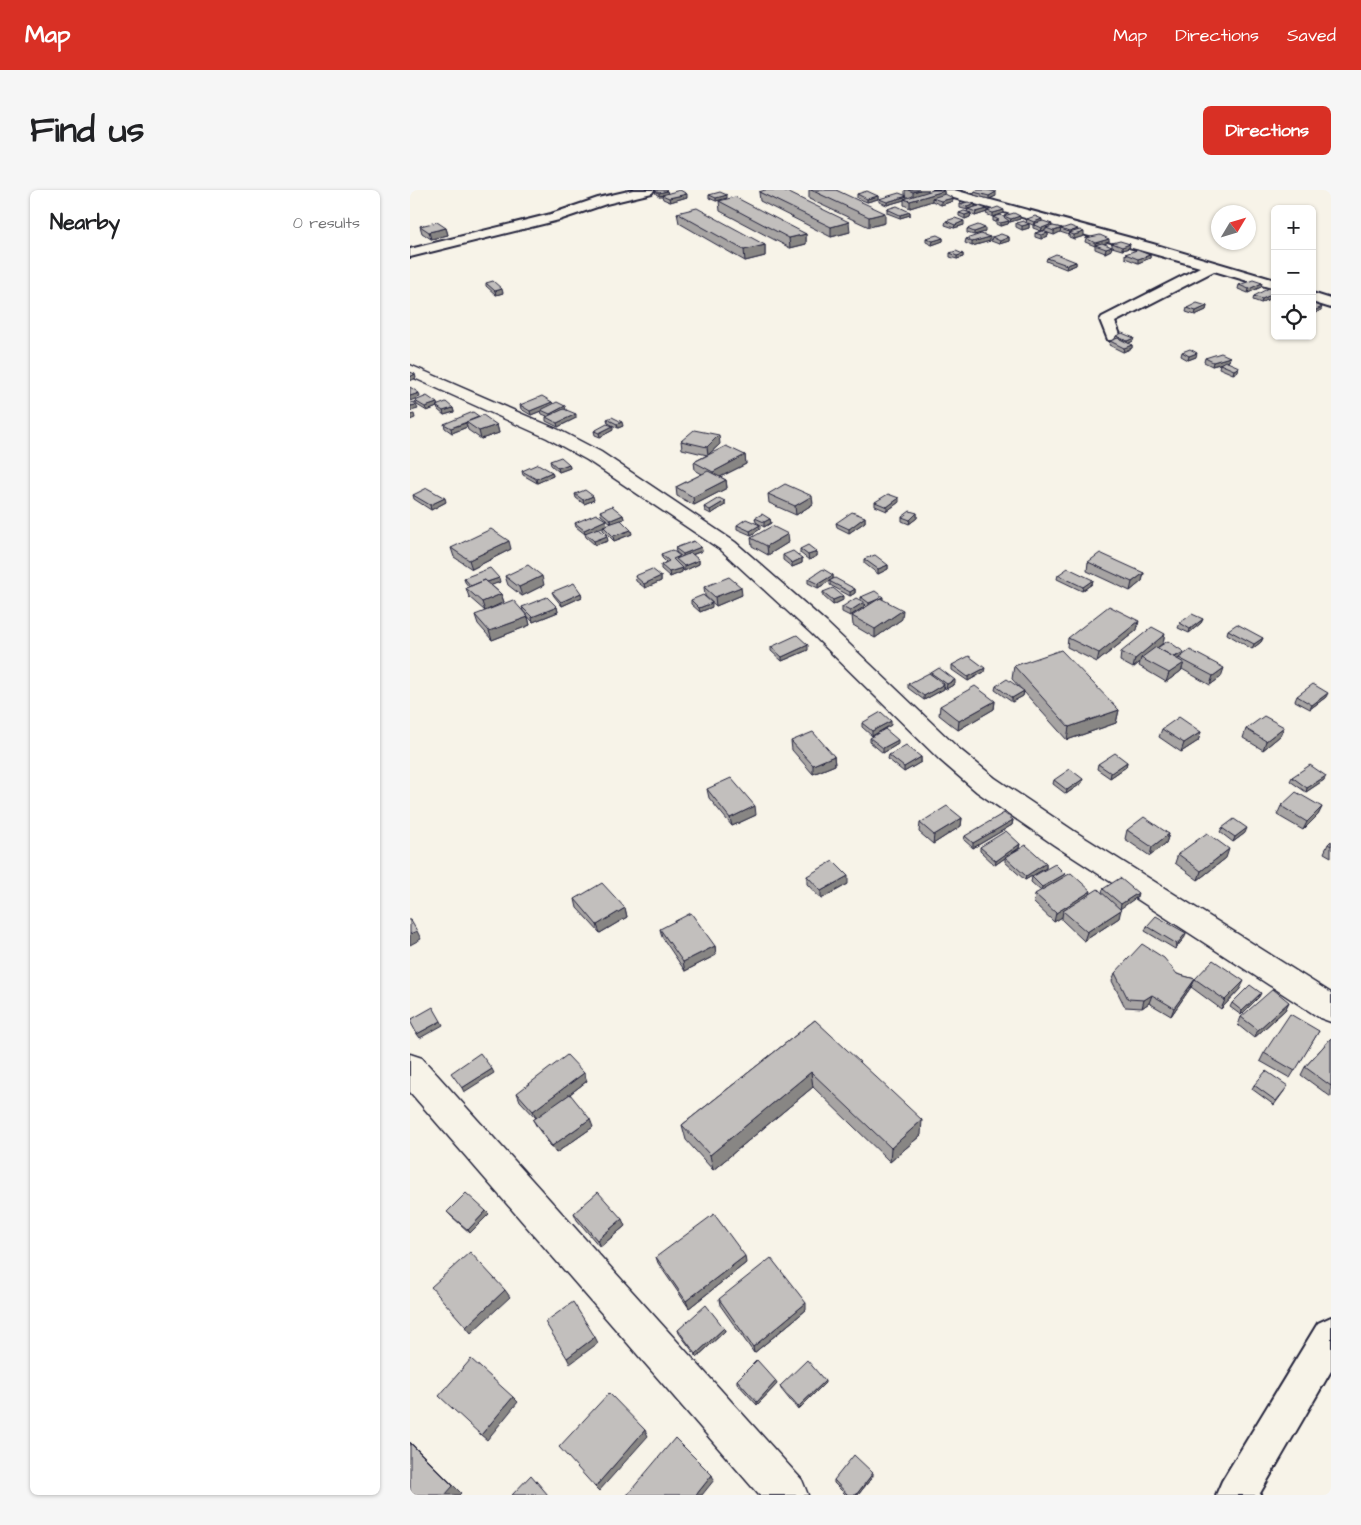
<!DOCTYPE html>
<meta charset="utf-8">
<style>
body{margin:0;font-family:"Architects Daughter",sans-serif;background:#f6f6f6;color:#202124}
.controls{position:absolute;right:15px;top:15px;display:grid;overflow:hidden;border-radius:8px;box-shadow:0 1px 4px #0004}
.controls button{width:45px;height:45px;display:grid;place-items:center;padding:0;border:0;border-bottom:1px solid #e0e0e0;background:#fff;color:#202124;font:25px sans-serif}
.compass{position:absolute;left:801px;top:15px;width:45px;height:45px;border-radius:50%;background:#fff;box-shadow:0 1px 4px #0004;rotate:52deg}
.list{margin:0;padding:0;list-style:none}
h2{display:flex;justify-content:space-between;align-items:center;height:65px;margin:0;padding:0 20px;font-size:21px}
h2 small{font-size:16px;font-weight:400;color:#757577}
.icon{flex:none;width:28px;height:28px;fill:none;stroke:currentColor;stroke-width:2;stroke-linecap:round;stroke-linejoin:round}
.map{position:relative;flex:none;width:921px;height:1305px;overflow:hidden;border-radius:8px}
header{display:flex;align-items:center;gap:30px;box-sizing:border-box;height:70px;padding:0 25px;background:#d93025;color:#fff}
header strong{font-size:24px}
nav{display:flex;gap:28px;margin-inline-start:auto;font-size:18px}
.intro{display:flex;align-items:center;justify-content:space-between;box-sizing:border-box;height:120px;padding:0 30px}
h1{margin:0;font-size:35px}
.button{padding:12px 22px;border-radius:8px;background:#d93025;color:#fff;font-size:18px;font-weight:700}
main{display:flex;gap:30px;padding:0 30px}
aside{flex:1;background:#fff;border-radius:8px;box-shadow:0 1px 4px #0004}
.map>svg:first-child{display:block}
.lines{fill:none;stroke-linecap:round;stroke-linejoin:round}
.minor-casing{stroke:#22223b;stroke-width:4}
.tertiary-casing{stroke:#22223b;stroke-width:3}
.minor{fill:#f7f3e8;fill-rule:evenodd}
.tertiary{fill:#f7f3e8;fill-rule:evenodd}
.wall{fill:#a7a4a3;stroke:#22223b}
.shaded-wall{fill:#888684;stroke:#22223b}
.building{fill:#c2bfbd;stroke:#22223b}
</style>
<header>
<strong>Map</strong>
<nav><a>Map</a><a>Directions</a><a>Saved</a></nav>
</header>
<div class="intro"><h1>Find us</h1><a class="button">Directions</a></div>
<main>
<aside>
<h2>Nearby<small>0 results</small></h2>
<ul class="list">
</ul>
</aside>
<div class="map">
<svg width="921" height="1305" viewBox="0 0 921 1305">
<rect width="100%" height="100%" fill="#f7f3e8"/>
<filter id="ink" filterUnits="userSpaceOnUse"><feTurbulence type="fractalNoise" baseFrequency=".02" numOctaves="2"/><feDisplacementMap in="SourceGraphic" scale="10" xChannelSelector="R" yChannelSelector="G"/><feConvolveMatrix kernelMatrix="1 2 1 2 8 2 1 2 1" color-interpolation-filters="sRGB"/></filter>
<g filter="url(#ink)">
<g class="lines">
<defs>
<path id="minor" d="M223,0H244L242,3L196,14L149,30L0,67V59L141,24L188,8Z
M524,0H544L743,54L865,90V99L804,81L705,132L711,147L708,150H698L690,130L692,127L790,77L526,3Z
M902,103L921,109V118L902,112Z
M921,1127V1181L849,1305H806L812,1291L908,1133Z"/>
<path id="tertiary" d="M0,175L149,240L191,262L325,352L417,433L548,558L585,588L664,641L921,803V832L910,828L644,655L567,602L530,570L401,443L311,360L177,270L137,248L0,186Z
M0,864L12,868L392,1290L398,1305H349L0,902Z"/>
</defs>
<!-- minor casing -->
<use href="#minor" class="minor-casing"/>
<!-- tertiary casing -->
<use href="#tertiary" class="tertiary-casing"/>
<!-- minor -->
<use href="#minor" class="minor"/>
<!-- tertiary -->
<use href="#tertiary" class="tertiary"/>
</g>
<!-- wall -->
<path class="wall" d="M399,0H426L475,33L459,37L399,9Z
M495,0H518V2L534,1V4L543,11L531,15L522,11L500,18L494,15V10L477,15L469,12V9L495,6Z
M245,1H257L258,4L277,7L260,12L253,9L252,6H249L246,4Z
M349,2L440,42L421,47L350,11Z
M564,2L586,6L579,9L564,5Z
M447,4L468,6V9L457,12L447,8Z
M299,5L317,8L306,11L299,8Z
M309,11L396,44V54L380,58L310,21Z
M550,14H565V17L577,21L594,23L583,27L576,24L577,22L565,26L561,24L560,27L555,29L549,26V23L557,22L558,20L550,18Z
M477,19L500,22V25L490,28L477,23Z
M267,23L355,55V66L335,71L269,33Z
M594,26L610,29L600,32H599L598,34L590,36L586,34V32L583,31V27L594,28Z
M617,29L632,31L642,36L667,41L674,46L664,49L659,47V45L650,42L644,45L638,43V46L631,49L625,47V43L631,41L623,38V35L618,33L619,34V38L612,40L606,37V33H616Z
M536,31L554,35L544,38L535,35Z
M10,36L36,38L38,45L21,49L12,43Z
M557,39L575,42L564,45L557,43Z
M582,47H599V51L589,54L581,51Z
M516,48H533V51L522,55L516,52Z
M676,48L699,52L694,54L701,60L695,63L685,59V56L675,52Z
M556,49L580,51L562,56L555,53Z
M702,53L720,54L719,58L712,60L702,57Z
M540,63L553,64V67L547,69L540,67Z
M715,64L740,65V68L728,73L715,68Z
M637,68L666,72V75L656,79L636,71Z
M76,93L93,103L86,105L76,96Z
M829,95L851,97L838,103L828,99Z
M865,100V110L863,109L864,106L851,113L843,110L844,106Z
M797,116L796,120L785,125L776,122L777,118Z
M706,146L723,151L719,153L722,155V158L713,162L699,155L700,151L705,149Z
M772,162L786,167L778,170L771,166Z
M820,167L819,171L817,172L828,181L823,184L809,178L810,174L802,176L794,172L795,168Z
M5,211L43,218L44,222L34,225L28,220L27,217L17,221L7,215Z
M142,212L143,214L156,220L166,228L148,237L136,231V227L137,226L132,224L131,221L121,225L111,219L110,215Z
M70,227L87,235L89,243L71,249L58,240L57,237L42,243L35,238L34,234Z
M197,229L213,236L208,238L198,233Z
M203,240L190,247L185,245L184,241Z
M271,251L310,254L298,265H335L336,274L310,287L316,290L317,298L284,315L267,306L266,297L292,284L285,280L284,272L297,265L272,259Z
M140,271L159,274L160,278L149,282L141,275Z
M112,281L142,282L143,286L127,293L113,285Z
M165,304L184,310L174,314L166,308Z
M358,304L403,314L386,325L359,313Z
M3,305L36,312L21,320L4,309Z
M315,311V315L301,324L295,321L294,317Z
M465,312H489L477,321L465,316Z
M190,321L213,325L214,329L211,330L222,344L204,351L193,340V336L188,338L198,351L185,355L176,347L175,344L166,337L165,333L196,330L197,335L201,333L191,325Z
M507,323V328L499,334L492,331V327Z
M455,327V332L439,343L427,337L426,333Z
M345,328L360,329L361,333L354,337L346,332Z
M327,335L350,339L341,345L327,339Z
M341,348L379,352L358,365L342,356Z
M291,357L292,361L282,365L289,370V374L274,381L272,379V382L260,387L251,379V375L256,372L252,368L251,364L270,368L272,367L266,362L265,358Z
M41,358L101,359L62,379L44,367Z
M390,359L407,362V366L399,370L390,363Z
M373,365L392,368V373L382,377L373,370Z
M454,369L478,375V379L468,384L454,373Z
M678,372L734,383L732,391L720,401L677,381Z
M423,385V389L445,399V403L440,406L420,395V391L408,398L398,393V389Z
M648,385L683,390L682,394L672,401L647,389Z
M95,386L134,395L112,406L98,395Z
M225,386H251V391L235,398L226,391Z
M54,388L90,392L81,395L91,404L94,412L75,421L59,407L56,398L59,397L55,392Z
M294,397L332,405L306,416L295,406Z
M142,402L171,403L172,407L152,416L144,406Z
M413,402L433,410L423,415L413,406Z
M451,407L473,410L492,429L465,448L443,435L442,426L457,417L454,414V417L440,426L432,422V417L451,411Z
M281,410L302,417L290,422L281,414Z
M112,417H147L148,422L123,432L113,421Z
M65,425L118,427L120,435L82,450L68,434Z
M793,429L791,433L779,443L768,438L770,433Z
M727,440L687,472L657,457L658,448Z
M818,440L853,448L851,452L842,459L817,444Z
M753,453L747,458L773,465L811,487L800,495L772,479L771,481L756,492L729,476L730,472L723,478L710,471L711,462Z
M361,457L398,460L372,471L361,461Z
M542,475L574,482L558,491L542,480Z
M604,476L709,520L706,533L657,550L614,502L613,506L602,512L585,500L586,496L612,500L602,489Z
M521,483L545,494L536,499L534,497V499L514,510L498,498V494L521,485Z
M887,506L916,507L900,519L885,511Z
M585,511L584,519L548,540L529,525L530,516Z
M452,533L481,535L462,546L452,537Z
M874,537L870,546L853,560L833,548L836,539Z
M752,539L791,542L788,551L771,562L749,547Z
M460,548L488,554L473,563L460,552Z
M381,551L424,566L425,575L403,584L382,560Z
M479,565L511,567V572L494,582L478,569Z
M717,572L716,577L700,588L687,579L688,574Z
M882,587L914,590L896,602L880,591Z
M644,590L672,593L656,604L643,594Z
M297,599L346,625L322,636L299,608Z
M871,616L912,617L908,625L893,640L867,625Z
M552,628L551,636L523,654L509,642L510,633Z
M603,630L602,635L563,658L554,650L555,646Z
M812,638L835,643L823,652L810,642Z
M717,640L759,644L756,653L740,666L715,649Z
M921,651V667L914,663L918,654Z
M610,654L609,658L636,673V678L615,690L595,672V668L585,675L570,661V657Z
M768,664L816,668L788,690L765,673Z
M655,684L654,687L681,704L692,703L693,699L727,707L710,718L709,728L674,751L652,730V727L644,732L624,713L625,704L631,701L621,692L622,687Z
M397,686L438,694L411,709L397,694Z
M165,709L215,718L217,727L190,743L167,718Z
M737,736L775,747L765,759L735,741Z
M250,739L305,756L306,765L275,781L252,747Z
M705,783L767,784L785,789L781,797L761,826L739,813L732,818L715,817L702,791Z
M785,789L830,799L811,819L781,797Z
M849,807L831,825L820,817L822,813Z
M879,812L875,820L844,848L828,835L831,827Z
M405,830L511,945L480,972L403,897L303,980L276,950L272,935Z
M909,841L880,888L850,871L854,863Z
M921,848V907L891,885L895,877Z
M177,891L147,914L183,937L146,963L127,937L123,930L126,928L110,911L107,903Z
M844,895L875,900L864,915L842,899Z
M37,1022L79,1024L60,1043L40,1025Z
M164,1023L215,1036L190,1057L167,1030Z
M246,1067L336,1073L279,1118L248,1073Z
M309,1109L396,1120L344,1163L310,1115Z
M314,1138L315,1141L287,1167L269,1143L268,1140Z
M327,1190L367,1194L347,1215L327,1193Z
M415,1193L388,1220L371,1199L370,1196Z
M463,1286L448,1305H436L424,1293V1290Z"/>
<!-- shaded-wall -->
<path class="shaded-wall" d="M510,0H518V4L503,9V2Z
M257,1L258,4L249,6V3Z
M534,1V7L522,8V11L500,18V11Z
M586,2V6L579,9V6Z
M277,4V7L260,12L259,8Z
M317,5V8L306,11V8Z
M468,6V9L457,12V9Z
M497,6V10L494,9V10L477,15V12Z
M543,8V11L531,15V11Z
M565,14V18L558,19L557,20V17Z
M577,19V22L565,26L566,22Z
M594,20V23L583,27V23Z
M500,22V25L490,28V25Z
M475,23V33L459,37V27Z
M561,23L560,27L555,29V25Z
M610,26V29L600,32L601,29Z
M632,29V33L624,36V32Z
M554,31V35L544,38L545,35Z
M599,31L598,34L590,36V33Z
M439,32L440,42L421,47V37Z
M619,34V38L612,40V36Z
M642,34L641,38H636V40L631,41L632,38Z
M36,38L38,45L21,49L19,42Z
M575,38V42L564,45V42Z
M651,39L650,42L644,45V41Z
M668,39L667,43H659L658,46L659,42Z
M674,42V46L664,49V45Z
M638,43V46L631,49V45Z
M396,44V54L380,58L379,48Z
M580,47V51L562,56V52Z
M599,47V51L589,54L590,51Z
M533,48V51L522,55L523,51Z
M699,49V52L686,56L685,55V56V53Z
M720,54L719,58L712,60V57Z
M355,55V66L335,71L334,60Z
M702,57L701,60L695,63L696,59Z
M553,64V67L547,69V66Z
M740,65V68L728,73V69Z
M666,72V75L656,79L657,75Z
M852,93L851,97L838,103L839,99Z
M92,99L93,103L86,105L85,101Z
M865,103V106L851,113L852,109Z
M797,116L796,120L785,125L786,121Z
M912,117L911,120L902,125V122Z
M724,148L723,151L716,155L717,151Z
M722,155V158L713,162L714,158Z
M787,163L786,167L778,170L779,166Z
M820,167L819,171L802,176L803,172Z
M829,177L828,181L823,184L824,180Z
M5,184L6,188L0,191V187Z
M9,203L10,207L0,211V206Z
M142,212L143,216L121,225L120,221Z
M27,213L28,217L26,216L27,217L17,221L15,217Z
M6,215L8,219L1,221L0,216Z
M155,216L156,220L141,228L140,224Z
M43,218L44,222L34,225L33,221Z
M4,224L5,228L0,230V225Z
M166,224V228L148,237L147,233Z
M212,232L213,236L208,238L207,234Z
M56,233L57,237L42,243L41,238Z
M87,235L89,243L71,249L69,241Z
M203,236V240L190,247L189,243Z
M309,245L310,254L298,265L297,257Z
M335,265L336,274L304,290L303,282Z
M159,274L160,278L149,282L148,278Z
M142,282L143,286L127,293L126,289Z
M316,290L317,298L284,315L283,307Z
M183,306L184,310L174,314L173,310Z
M402,306L403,314L386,325L385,316Z
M35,308L36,312L21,320L20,315Z
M489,308V312L477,321V317Z
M315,311V315L301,324L300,320Z
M507,323V328L499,334L500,330Z
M213,325L214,329L202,334L201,330Z
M455,327V332L439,343V339Z
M360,329L361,333L354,337V332Z
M196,330L197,335L176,344L175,343V344L174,340Z
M350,335V339L341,345L340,341Z
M221,340L222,344L204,351L203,346Z
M378,344L379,352L358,365L357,356Z
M197,346L198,351L185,355L184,351Z
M99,351L101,359L62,379L59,370Z
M291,357L292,361L273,368V364Z
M407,362V366L399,370L398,365Z
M392,368V373L382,377V373Z
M289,370V374L274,381V376Z
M478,375V379L468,384V379Z
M272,378V382L260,387L259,382Z
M734,383L732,391L720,401L722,392Z
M423,385V389L408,398V394Z
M132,386L134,395L112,406L109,397Z
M251,386V391L235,398L234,394Z
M89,388L90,392L64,402L62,397Z
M683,390L682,394L672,401L673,397Z
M331,397L332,405L306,416L305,407Z
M445,399V403L440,406V402Z
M171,403L172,407L152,416L151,412Z
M91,404L94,412L75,421L72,412Z
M433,406V410L423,415V410Z
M473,407V411L459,418V413Z
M454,412V417L440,426V421Z
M302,413V417L290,422L289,418Z
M147,417L148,422L123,432L122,427Z
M493,420L492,429L465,448V439Z
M118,427L120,435L82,450L79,441Z
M793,429L791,433L779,443L780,439Z
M729,431L727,440L687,472L689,463Z
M755,444L753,453L734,469L731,468L730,472L723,478L725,469Z
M853,448L851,452L842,459L844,454Z
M398,455V460L372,471V467Z
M774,462L773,466L761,473L762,469Z
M774,473L771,481L756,492L759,483Z
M575,478L574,482L558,491V487Z
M814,478L811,487L800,495L803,486Z
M545,490V494L536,499L537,494Z
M534,494V499L514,510V506Z
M614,501L613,506L602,512V508Z
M918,503L916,507L900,519L902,515Z
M585,511L584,519L548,540L549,531Z
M709,520L706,533L657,550L659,537Z
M481,531V535L462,546V541Z
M874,537L870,546L853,560L856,551Z
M791,542L788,551L771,562L774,553Z
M488,550V554L473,563V558Z
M424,566L425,575L403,584V575Z
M511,567V572L494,582V577Z
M717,572L716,577L700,588L701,583Z
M916,586L914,590L896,602L897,598Z
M673,589L672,593L656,604L657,600Z
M345,616L346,625L322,636L320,628Z
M912,617L908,625L893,640L897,632Z
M552,628L551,636L523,654L524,645Z
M603,630L602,635L563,658V653Z
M837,638L835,643L823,652L825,647Z
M759,644L756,653L740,666L742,657Z
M610,654L609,658L585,675L586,671Z
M819,659L816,668L788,690L791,681Z
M636,673V678L615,690L616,686Z
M655,684L654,688L631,701L632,697Z
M438,686V694L411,709V701Z
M681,701L679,710L653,721L652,727L644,732L646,723Z
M728,703L727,707L710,719L711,714Z
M215,718L217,727L190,743L187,735Z
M711,720L709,728L674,751L677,742Z
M7,741L11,749L0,755V744Z
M776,743L775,747L765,759L767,754Z
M305,756L306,765L275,781L273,772Z
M785,789L781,797L761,826L764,818Z
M834,791L830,799L811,819L815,810Z
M851,803L849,807L831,825L832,821Z
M742,805L739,813L732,818L734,810Z
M879,812L875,820L844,848L848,840Z
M31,831L33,835L10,848L7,844Z
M82,879L84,883L54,902L52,898Z
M401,882L403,897L303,980L300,965Z
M174,883L177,891L127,929L123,921Z
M180,929L183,937L146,963L142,956Z
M512,930L511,945L480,972L481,958Z
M76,1021L79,1024L60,1043L58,1040Z
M212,1029L215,1036L190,1057L187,1050Z
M335,1066L336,1073L279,1118L276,1111Z
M95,1100L100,1107L61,1143L56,1137Z
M396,1113V1120L344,1163L343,1157Z
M314,1138L315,1141L287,1167L286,1164Z
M185,1147L188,1153L160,1174L157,1168Z
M366,1191L367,1194L347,1215V1212Z
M415,1191V1193L388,1220V1217Z
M103,1207L108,1212L77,1250L71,1245Z
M235,1240L238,1246L189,1301L185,1297Z
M0,1252L51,1303L49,1305H35L0,1253Z
M463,1283V1286L448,1305H446Z
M302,1285L304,1290L292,1305H286Z"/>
<!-- building -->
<path class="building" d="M249,0H256L257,1L249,3L245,1Z
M270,0L277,4L259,8L252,5Z
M355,0H373L439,32L421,37L349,2Z
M401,0H426L475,23L459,27Z
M498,0H510L503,2Z
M523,0H532L534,1L500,11L494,9Z
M567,0H577L586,2L579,6L564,2Z
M457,1L468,6L457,9L447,4Z
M310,2L317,5L306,8L299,5Z
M489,3L497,6L477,12L469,9Z
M535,4L543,8L531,11L522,8Z
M325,7L396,44L379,48L309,11Z
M558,12L565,14L557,17L550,14Z
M487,16L500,22L490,25L477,19Z
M569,16L577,19L566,22L558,19Z
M588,17L594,20L583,23L577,21Z
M287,18L355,55L334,60L267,23Z
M554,21L561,23L555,25L549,23Z
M604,23L610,26L601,29L594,26Z
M591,25L599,31L590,33L586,31L589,30L583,27Z
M625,26L632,29L624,32L617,29Z
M545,28L554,31L545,35L536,31Z
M613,31L619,34L612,36L606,33Z
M633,31L642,34L632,38L623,34Z
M27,32L36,38L19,42L10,36Z
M568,35L575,38L564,42L557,39Z
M643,36L652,38L644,41L636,38Z
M660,36L668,39L659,42L651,39Z
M670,40L674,42L664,45L659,43Z
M633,41L638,43L631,45L625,43Z
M571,44L580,47L562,52L556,49Z
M591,44L599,47L590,51L582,47Z
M527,45L533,48L523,51L516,48Z
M690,45L699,49L685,53L676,48Z
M710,51L720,54L712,57L702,53Z
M692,53L702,57L696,59L685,55Z
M727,60L740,65L728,69L715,64Z
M546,61L553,64L547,66L540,63Z
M646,64L666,72L657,75L637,68Z
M843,90L852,93L839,99L829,95Z
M83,91L92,99L85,101L76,93Z
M859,98L865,100V103L852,109L844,106Z
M787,113L797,116L786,121L777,118Z
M902,113L912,117L902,122Z
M712,143L724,148L717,151L706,146Z
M708,148L722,155L714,158L700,151Z
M780,159L787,163L779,166L772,162Z
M811,163L820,167L803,172L795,168Z
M815,171L829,177L824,180L810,174Z
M0,182L5,184L0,187Z
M0,197L9,203L0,206Z
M17,206L27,213L15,217L5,211Z
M132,206L142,212L120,221L110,215Z
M4,212L6,215L0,216V213Z
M36,212L43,218L33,221L26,216Z
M147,212L155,216L140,224L131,220Z
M154,219L166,224L147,233L136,227Z
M63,222L70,227L41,238L34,234Z
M73,225L87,235L69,241L56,232Z
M202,227L212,232L207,234L197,229Z
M197,234L203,236L189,243L184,241Z
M284,240L309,245L297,257L271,251Z
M316,256L335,265L303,282L284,272Z
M151,267L159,274L148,278L140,271Z
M128,274L142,282L126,289L112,281Z
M298,281L316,290L283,307L266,297Z
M375,294L402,306L385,316L358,304Z
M17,298L35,308L20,315L3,305Z
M175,300L183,306L173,310L165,304Z
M478,304L489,308L477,317L465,312Z
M309,308L315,311L300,320L294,317Z
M202,316L213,325L201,330L190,321Z
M500,321L507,323L500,330L492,327Z
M442,322L455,327L439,339L426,333Z
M186,324L196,330L174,340L165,333Z
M352,324L360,329L354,332L345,328Z
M336,329L350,335L340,341L327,335Z
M211,330L221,340L203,346L193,336Z
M362,336L378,344L357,356L341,348Z
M188,338L197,346L184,351L175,343Z
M81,339L99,351L59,370L41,358Z
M284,351L291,357L273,364L265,358Z
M398,355L407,362L398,365L390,359Z
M262,360L270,366L263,369L272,378L259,382L251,375L259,371L251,364Z
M383,361L392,368L382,373L373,365Z
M281,363L289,370L274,376L266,369Z
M690,363L734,383L722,392L678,372Z
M465,365L478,375L468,379L454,369Z
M118,375L132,386L109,397L95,386Z
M80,378L89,388L77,392L75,390L61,396L54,388Z
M658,378L683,390L673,397L648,385Z
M242,379L251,386L234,394L225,386Z
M413,379L423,385L408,394L398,389Z
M319,387L331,397L305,407L294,397Z
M425,388L445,399L440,402L419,391Z
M75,390L91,404L72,412L56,398Z
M164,393L171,403L151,412L142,402Z
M423,398L433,406L423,410L413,402Z
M465,401L473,407L459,413L451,407Z
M293,405L302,413L289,418L281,410Z
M137,407L147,417L122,427L112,417Z
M446,408L454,412L440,421L432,417Z
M470,408L493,420L465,439L442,426Z
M103,410L118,427L79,441L65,425Z
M699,416L729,431L689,463L658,448Z
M782,424L793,429L780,439L770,433Z
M827,434L853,448L844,454L818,440Z
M742,437L755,444L725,469L711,462Z
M387,445L398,455L372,467L361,457Z
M758,451L774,462L764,467L747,458Z
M746,457L774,473L759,483L731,468Z
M651,460L709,520L659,537L604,476Z
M780,460L814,478L803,486L769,468Z
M559,466L575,478L558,487L542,475Z
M529,478L545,490L537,494L521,483Z
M519,483L534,494L514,506L498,494Z
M597,489L614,501L602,508L586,496Z
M903,494L918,503L902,515L887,506Z
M565,496L585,511L549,531L530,516Z
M471,522L481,531L462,541L452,533Z
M854,526L874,537L856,551L836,539Z
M769,527L791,542L774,553L752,539Z
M475,539L488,550L473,558L460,548Z
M403,542L424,566L403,575L381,551Z
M496,555L511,567L494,577L479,565Z
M705,563L717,572L701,583L688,574Z
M900,575L916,586L897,598L882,587Z
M660,579L673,589L657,600L644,590Z
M321,588L345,616L320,628L297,599Z
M886,602L912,617L897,632L871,616Z
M537,616L552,628L524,645L510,633Z
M594,623L603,630L563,653L555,646Z
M734,627L759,644L742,657L717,640Z
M824,629L837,638L825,647L812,638Z
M596,641L610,654L586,671L570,657Z
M797,643L819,659L791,681L768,664Z
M921,651V656L918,654Z
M616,655L636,673L616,686L595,667Z
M423,671L438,686L411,701L397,686Z
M645,674L655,684L632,697L622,687Z
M661,683L681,701L646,723L625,704Z
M710,688L728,703L711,714L693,699Z
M192,693L215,718L187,735L165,709Z
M688,699L711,720L677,742L653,721Z
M281,723L305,756L273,772L250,739Z
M746,726L776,743L767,754L737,736Z
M0,729L7,741L0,744Z
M732,754L754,768L767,784L785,789L764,818L742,805L734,810L718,809L705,783Z
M803,770L834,791L815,810L785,789Z
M840,795L851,803L832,821L822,813Z
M863,799L879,812L848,840L831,827Z
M23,817L31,831L7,844L0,831V830Z
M880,824L909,841L885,881L854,863Z
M405,830L512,930L481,958L401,882L300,965L272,935Z
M921,848V896L895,877Z
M70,863L82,879L52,898L41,883Z
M157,865L174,883L123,921L107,903Z
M856,881L878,896L866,911L844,895Z
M160,904L180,929L142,956L123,930Z
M188,1002L212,1029L187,1050L164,1023Z
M56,1003L76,1021L58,1040L37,1022Z
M304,1024L335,1066L276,1111L246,1067Z
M60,1062L95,1100L56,1137L21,1097Z
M361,1068L396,1113L343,1157L309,1109Z
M163,1112L185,1147L157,1168L135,1132Z
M296,1115L314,1138L286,1164L268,1140Z
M61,1169L103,1207L71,1245L29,1206Z
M347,1170L366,1191L347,1212L327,1190Z
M397,1170L415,1191L388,1217L370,1196Z
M199,1203L235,1240L185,1297L149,1257Z
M265,1248L302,1285L286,1305H217Z
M0,1253L43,1296L35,1305H0Z
M444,1265L463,1283L446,1305H438L424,1290Z
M121,1285L138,1305H102Z"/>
</g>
</svg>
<div class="controls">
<button>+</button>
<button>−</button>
<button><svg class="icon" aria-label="locate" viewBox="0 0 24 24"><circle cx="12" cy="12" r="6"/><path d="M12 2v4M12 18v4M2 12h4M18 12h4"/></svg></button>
</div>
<svg class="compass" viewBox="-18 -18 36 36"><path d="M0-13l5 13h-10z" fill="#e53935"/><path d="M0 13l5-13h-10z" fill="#757577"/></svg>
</div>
</main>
